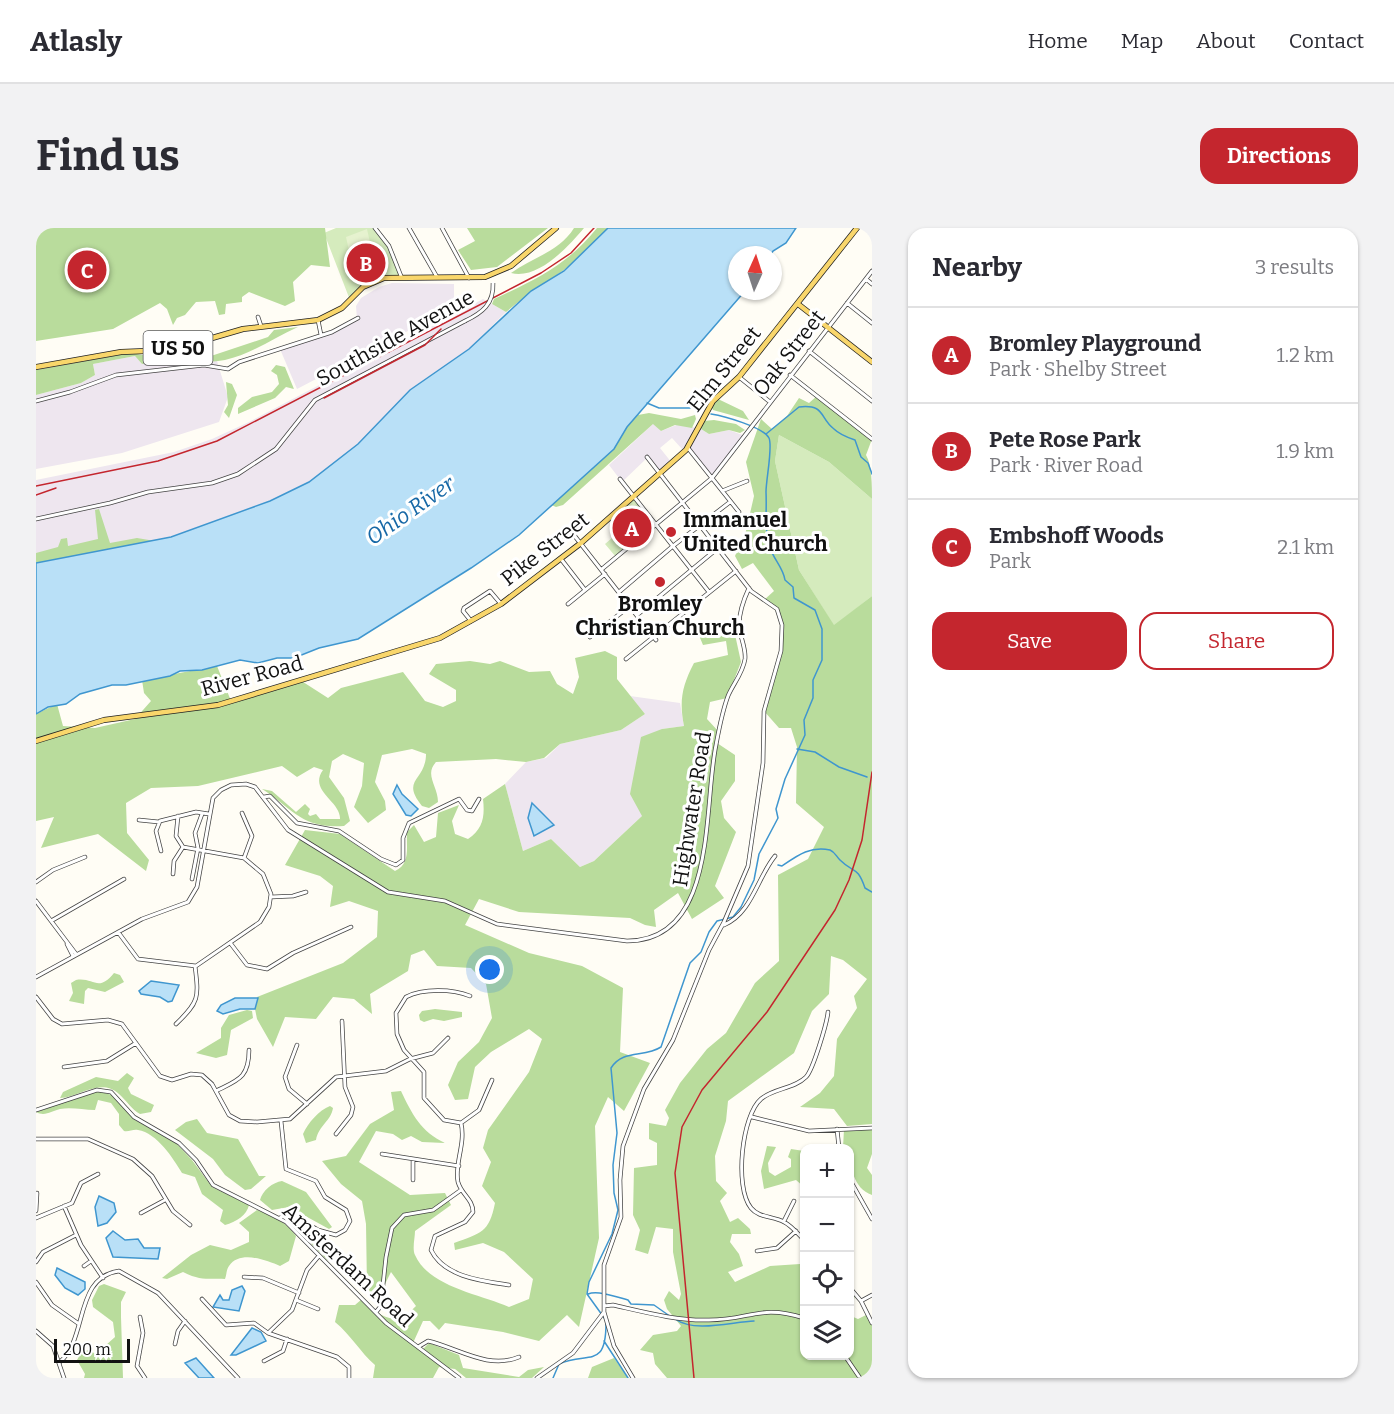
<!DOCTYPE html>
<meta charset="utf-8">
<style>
body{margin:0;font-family:Bitter,serif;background:#f2f2f3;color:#2b2b33}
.controls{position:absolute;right:18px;bottom:18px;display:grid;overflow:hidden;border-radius:12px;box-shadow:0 2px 4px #0004}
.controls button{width:54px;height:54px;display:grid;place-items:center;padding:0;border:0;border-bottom:2px solid #e1e1e2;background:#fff;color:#2b2b33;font:30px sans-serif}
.compass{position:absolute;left:692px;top:18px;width:54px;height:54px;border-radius:50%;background:#fff;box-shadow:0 2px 4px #0004;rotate:3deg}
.scale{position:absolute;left:18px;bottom:15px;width:76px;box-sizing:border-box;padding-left:6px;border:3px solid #111;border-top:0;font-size:16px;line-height:21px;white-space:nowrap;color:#111;-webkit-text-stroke:4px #fff;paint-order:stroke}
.you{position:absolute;left:454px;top:742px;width:21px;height:21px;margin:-15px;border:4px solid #fff;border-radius:50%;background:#1a73e8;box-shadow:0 0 0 9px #1a73e833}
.badge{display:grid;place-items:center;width:39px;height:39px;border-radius:50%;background:#c4262e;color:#fff;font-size:20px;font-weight:700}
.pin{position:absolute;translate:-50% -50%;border:3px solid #fff;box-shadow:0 2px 6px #0006}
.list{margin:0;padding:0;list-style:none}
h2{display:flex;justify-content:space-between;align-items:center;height:78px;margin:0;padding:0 24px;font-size:26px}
h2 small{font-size:20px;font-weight:400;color:#7c7c81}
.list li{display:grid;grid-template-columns:39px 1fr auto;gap:18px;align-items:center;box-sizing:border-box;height:96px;padding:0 24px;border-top:2px solid #e1e1e2}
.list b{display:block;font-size:22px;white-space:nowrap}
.list p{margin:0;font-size:20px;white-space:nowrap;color:#7c7c81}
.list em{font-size:20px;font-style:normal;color:#7c7c81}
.actions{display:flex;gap:12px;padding:18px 24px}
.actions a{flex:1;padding:14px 0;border:2px solid #c4262e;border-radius:18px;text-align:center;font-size:21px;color:#c4262e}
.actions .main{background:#c4262e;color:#fff}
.icon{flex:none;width:33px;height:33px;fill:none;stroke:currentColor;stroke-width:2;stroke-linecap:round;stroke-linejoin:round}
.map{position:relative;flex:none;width:836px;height:1150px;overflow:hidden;border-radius:18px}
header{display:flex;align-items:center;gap:36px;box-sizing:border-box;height:84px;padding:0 30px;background:#fff;border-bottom:2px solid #e1e1e2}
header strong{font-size:28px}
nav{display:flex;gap:33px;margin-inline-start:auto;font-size:21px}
.intro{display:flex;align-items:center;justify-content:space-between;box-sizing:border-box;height:144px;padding:0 36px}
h1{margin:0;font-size:42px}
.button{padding:15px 27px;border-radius:18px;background:#c4262e;color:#fff;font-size:21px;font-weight:700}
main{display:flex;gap:36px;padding:0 36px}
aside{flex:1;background:#fff;border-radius:18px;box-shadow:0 2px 4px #0004}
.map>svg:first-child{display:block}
.industrial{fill:#eee6ef}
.green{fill:#d5ebbd}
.forest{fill:#b9dc9c}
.pitch{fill:#e6f2cf}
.water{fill:#b9e0f7;stroke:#3f96cf;stroke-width:1.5}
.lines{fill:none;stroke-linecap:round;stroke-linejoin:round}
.stream{stroke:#3f96cf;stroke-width:1.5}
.minor-casing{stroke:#444;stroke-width:4.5}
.major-casing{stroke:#222;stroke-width:6}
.minor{stroke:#fff;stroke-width:3}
.major{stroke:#f9d66b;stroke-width:4.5}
.rail{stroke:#c4262e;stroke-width:1.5}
.minor-bridge-casing{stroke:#444;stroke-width:4.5;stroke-linecap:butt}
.minor-bridge{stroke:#fff;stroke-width:3}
.poi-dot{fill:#c4262e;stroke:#fff;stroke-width:2}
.labels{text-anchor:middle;stroke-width:6;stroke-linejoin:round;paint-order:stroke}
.shield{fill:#fff;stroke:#585858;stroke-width:1.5}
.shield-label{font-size:20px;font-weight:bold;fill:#111}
.street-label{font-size:21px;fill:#111;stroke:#fff}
.poi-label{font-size:21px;font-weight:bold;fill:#111;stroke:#fff;text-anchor:start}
.water-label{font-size:22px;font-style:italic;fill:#1768a6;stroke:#fff}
</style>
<header>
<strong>Atlasly</strong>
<nav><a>Home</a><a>Map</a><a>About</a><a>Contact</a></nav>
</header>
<div class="intro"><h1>Find us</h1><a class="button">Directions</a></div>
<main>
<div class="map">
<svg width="836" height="1150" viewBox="0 0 836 1150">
<rect width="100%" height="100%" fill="#fffdf5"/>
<!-- industrial -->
<path class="industrial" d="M356,55L418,56V71L412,82L261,161L244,121L296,104L321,91L320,78L325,70L343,59Z
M447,71L470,84L433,121L374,162L322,216L273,254L234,273L135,309L0,335V252L138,224L176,211L213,194Z
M99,128L106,136L123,133H181L192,169L183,194L86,225L0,241V167L45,155L59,147L57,136Z
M618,195L625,203L643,196L665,201L673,206L693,202L709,208L676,250L652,220L646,221L636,210L624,220L636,235L625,246L611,230L586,254L573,237Z
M594,468L644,475L648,498L626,501L606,588L558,633L544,639L515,611L487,623L469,556L490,534L510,530L524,516L585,502L609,486Z"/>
<!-- green -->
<path class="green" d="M300,0H339L353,18L365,48L336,54L314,72L288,5Z
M743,207L793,234L836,271V368L798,398L763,342L739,233Z
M598,269L619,295L580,329L569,316L583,304L572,291Z"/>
<!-- forest -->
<path class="forest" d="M0,0H289L294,39L275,37L257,54L259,73L249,78L213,64L206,69V74L190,76L189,86L183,87L179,73L160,74L149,87L141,90L137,97L131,81L124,75L77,101L0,113Z
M431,0H512L461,39L435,42L422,22L439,13Z
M538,0H548C532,19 502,52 475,45C496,30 524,23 538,0Z
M561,0H572C546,36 503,56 470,84L456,76L458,71C501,51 531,37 561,0Z
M262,99C238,110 215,126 189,132C163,137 134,131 106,136L99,128L57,136L59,147L45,155L0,167V142L94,125L138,132L163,123L172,129L232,109L238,102Z
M240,137L249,139L258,161L250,159L239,170L202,186V180L216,169L236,164L243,156L241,147L235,143Z
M190,154L196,156L201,167L193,190L188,184L192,177Z
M781,168L836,211L830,227C836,237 836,258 836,271L793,234L743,207L739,233L763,342L798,397L836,368V896L811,898L798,881L764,879L784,865L798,848L801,811L821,780L818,768L831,751L807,732L795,728L793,766L776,783L758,825L692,873L690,893L679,928L680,953L691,965L684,973L694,994L702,990L714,1001L715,1006H696L694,1014L703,1026L707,1038L692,1044L699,1054L734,1038L764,1036L768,1041V1128H814V1060L819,1066L815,1088L822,1091L832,1086L836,1095V1150H631L619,1136L617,1125L604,1122L617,1107L641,1103L645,1098L631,1081L628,1072L633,1063L643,1072L645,1066L637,1024V1001L620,999L612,1026L599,1022L604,1002L597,987L598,940L621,937V915L613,911V895L630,898L633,890L629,882L644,855L671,821L690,805L719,755L743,733L742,647L772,631L788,599L760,575L761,519L755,500H743L728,483C737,451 764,393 728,372L738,363L717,335L706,341L699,328L710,303L718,268L710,234L725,191L736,201L751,188L763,170L773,175Z
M682,171L707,183L713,192L677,182L675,178Z
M613,185L645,191L659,187L660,191L656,200L639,197L625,203L617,196L527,277L520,279L513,276L602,187Z
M678,192L700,196L709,202L704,205L693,202L673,206L665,201L668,193Z
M63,281L74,315L101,310L119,313L0,335V325L22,319L25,311L31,310L32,318L62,311L59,282Z
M678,398L698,402L705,434L691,470L674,474L671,491L683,504L681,515L699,527V553L685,573L688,590L700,604L679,658L688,670L656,691L642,665L618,682L620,699L609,697L594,690L483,684L443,671L429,697L493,725L546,738L587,760L584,824L614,835L588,883L572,869L559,898L563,1010L543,1099L531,1087L503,1113L467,1104L409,1095L403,1102L394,1093H387L377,1115L386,1122L393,1115L423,1127L427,1140L483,1149L492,1142L508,1139L496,1150H430L419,1141L403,1139L397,1150H337L339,1137C324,1124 315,1107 299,1094L303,1077H319L326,1071C344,1088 358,1101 380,1078L355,1044L340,1074L331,1059L330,996L326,973L305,956L286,933L310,928L334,896L358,882L355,864L365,863C376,886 385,904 409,915L386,914L375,908L366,912L357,906L340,903L323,934L374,967L409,965L415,977L379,1003C379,1010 376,1021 379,1027C393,1059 444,1066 473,1079L493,1071L497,1051L468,1024L447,1015L419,1022L418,1015C445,1005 453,1005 459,975L446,958L455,934L447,920L452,902L493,844L506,811L493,801L455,824L439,839L432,871L419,872L412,857L422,834L443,814L456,790L450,756L435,740L401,738L388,722L375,727L372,743L334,766L336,786L318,771L297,769L280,791L249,789L237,819L221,791L219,781L221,769L307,735L341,709L342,683L313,673L294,679L297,658L284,648L249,637L269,602L304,606L359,643C375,636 370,619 371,604L378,597L388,614L400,609L402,585L423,577L416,593L419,606L432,611C447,601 449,589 447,571L469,556L487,623L515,611L544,639L558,633L606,588L594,566L605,509L626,501L648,498C643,473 646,458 658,435L692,427L690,413L667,417L662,405Z
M569,423L581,429V451L609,486L585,502L524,516L508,530L490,534L460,531L400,534C388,547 402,558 402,574L393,580L386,578C364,551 390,553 390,526L376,521L346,527L339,554L349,573L350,582L332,595L318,579L326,558L328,535L307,526L296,533L293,549L308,570L314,593L308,598C265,601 256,580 226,561L236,563L260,584L269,576L274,581L272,586L274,588L280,586L284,591H304C305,573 272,563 287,542L278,539L261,549L246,538L162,558L115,560L90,575L91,605L113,632L110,643L62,606L5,620L18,589L0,593V486L21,476L27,498L59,500L99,491L115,473L108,465L106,452L181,438L195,473L264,452L292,470L305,460L367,444L389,473L407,479L420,473V462L393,446L400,436L434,433L454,436L464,433L493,444L514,443L521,456L537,466L543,449L539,430Z
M78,745L84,747L88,754L69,764L52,760L49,763L48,776L33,773L37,765L35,755L40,752C58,749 62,765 78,745Z
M399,781L426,784V789L408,793L397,791L388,794L384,792L383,787L386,783Z
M211,782L216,783L217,790L195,802L191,827L180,830L160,825L185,810V800L193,787Z
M91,845L98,850L92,860L95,866L118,877L115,884L104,886C95,881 91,873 83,866C64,849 43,870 24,870L27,864L60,849L82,853Z
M62,863L76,867L99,892L140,915L156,932L176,959L213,977C211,987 200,994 189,997L184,993L187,982L166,966L159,949L146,945C137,930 121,905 102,902C97,901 93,904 88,903L83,897V886L75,875L62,872L59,882C47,882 36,879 24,881C15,883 9,889 0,884Z
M294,878L297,880C295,893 283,897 280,912L270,915L267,906C272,895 283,882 294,878Z
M161,891L171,905L202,911L223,948H230L215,961L209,962L189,947L177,931L139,902L150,894Z
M836,900V926L831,940L836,947V967C817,960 814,939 814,920H807L808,901Z
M731,918L740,919L732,935L733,944L739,948L755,939V931L752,929L755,921L768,923V959L760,952L728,961L725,943Z
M246,953L270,964L296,999L293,1001L253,979L236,982L224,972C226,963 237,954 246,953Z
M221,982C235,985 252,996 260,1008L253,1033L244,1038C230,1032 204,1022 193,1038C190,1042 191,1046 189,1051C170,1050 165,1053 147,1044L131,1051L126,1050L155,1027L174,1017L195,1022L213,1014V1004L203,995Z
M252,986L281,1005L298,1027L295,1033L291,1032L250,989Z
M68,1056L90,1064L85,1074V1089L87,1150H48L49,1146L41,1132L45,1125L52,1122L60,1126L79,1109L77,1094L57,1079L56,1072L63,1058Z
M578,1130L592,1150H552L556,1139Z"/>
<!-- pitch -->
<path class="pitch" d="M331,1L335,19L347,36L319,50L310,9Z
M598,275L611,292V297L595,311C582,296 584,287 598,275Z"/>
<!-- water -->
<path class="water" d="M572,0H760L750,15L737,23L735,27H701V63H709L591,199L578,221L483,307L435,340L322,411L283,420L258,430H241L222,435L204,432L166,442L144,443L134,448L90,457H76L44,466L30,476L12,479L0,486V335L135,309L234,273L273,254L322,216L374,162L433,121L495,63L528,43Z
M361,557L366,566L382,581L375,588L370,587L357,566Z
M496,575L518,597L498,608L492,590Z
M115,753L143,757L136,773L132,774L124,769L105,766L103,763Z
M199,770H222L219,781H204L187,786L181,783L185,777Z
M63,968L78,975L80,984L71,995L62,998L59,979Z
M77,1003L89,1012L102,1011L108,1020H124L122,1031L77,1029L70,1010Z
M21,1040L49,1054V1061L42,1067L29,1060L19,1047Z
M206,1058L209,1063L203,1083L177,1079L184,1067L187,1072H193L196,1062Z
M216,1100L225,1104L230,1113L200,1127H195Z
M160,1130L178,1150H163L149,1135Z"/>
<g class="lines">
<!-- stream -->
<path class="stream" d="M611,175L623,180H654
M730,206L763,179C790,176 783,190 798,201C803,206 813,210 819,212L825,229L832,235L836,246
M761,521L779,524L803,539L831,549
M742,637L746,638C762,627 774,618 794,622C799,624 800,628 804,632C818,646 821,637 829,660L836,664
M552,1066C562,1062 581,1069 592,1072L595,1076L618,1077L635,1089
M569,1091L551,1066L553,1054L576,1006L582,982L578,965L577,937L581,905L575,840C587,821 608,830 625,819L654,735L665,724L673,704L681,693L697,689L705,679L718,652L723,626L742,590L740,581L749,551L769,507L768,492L777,470V452L786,432V401L779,382L758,370L757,359L749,352C747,339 737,331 734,319C728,303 731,281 730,264C730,251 737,219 733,210C727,199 688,188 675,186
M639,1091C659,1105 695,1094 718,1093
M568,1113L592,1150
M517,1150L523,1136C552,1123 570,1142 570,1095"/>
<defs>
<path id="minor" d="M339,0L353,18L365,48
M373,0L401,49
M406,0L433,50
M830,51L836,56
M811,75L836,95
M222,89L225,98
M282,92L285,107
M773,123L836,173
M754,147L836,211
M703,149L734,174
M0,173L34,164L80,147L168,137L192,141L203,134L296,104L322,90
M652,220L703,284
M584,251L673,364
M686,263L711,253
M0,291L74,275L112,264L176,255L202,246L240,221L279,172L429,93
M511,321L534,302L620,412
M525,331L549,362
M566,341L676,250L836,43
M583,364L637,318L694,274
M532,376L569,346
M601,387L682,320
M435,393L427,383L428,380L454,363L465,376
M554,409L594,378
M590,431L700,343
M228,569L234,568L261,595L303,603L345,631L360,637L367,632V610L373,595L423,571L431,582L436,583L443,571
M206,585L216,608L208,630
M103,592L123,594
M125,623L120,603L124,593L160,584L173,586
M137,646L138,633L147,619
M156,651L162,620L159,605L166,586
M0,654L17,642L49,629
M235,669L257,668L270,664
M0,673L40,726
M15,693L88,651
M688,697C716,685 721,650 739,628
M82,704L102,731L160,738L224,694L233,679L235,666L227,646L208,630L147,619L140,608L142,588
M31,716L37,728
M195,716L211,737L231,741L257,725L315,699
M0,749L106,691L152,674L161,659L177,570L185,562L195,557L210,556L219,559L252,602L352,664L409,673L461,696L591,713C682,713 667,579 680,517C683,501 686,484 692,468C697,456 707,445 709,431C710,422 706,413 704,404C701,390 707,373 713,360
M434,768C417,761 387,760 370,769L360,785L361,806L368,822L388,844V870L408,892L425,895L443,882L456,852
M0,769L17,791L26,796L72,792L86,796L124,848L136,852L155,846L166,847L176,856L193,887L204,893L221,894L254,891L300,849L350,843L374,831L397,825L412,810
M140,796C163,774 163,770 159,738
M261,817L249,849L253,861L271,876
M28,839L71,833L100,815
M180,863C202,852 213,850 213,822
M0,882L61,862L75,864L98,889L143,915L160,932L177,957L250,994L350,1095L423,1150
M716,889L773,903L836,900
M425,895C430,916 418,936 422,954C425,966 437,971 437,984L429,994L399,1008L395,1022C408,1049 446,1053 473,1057
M801,901L803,920
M300,906L315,887L317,879L309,859L306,793
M0,911H52L97,931L116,948L137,983L154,997
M346,926L423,938
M377,952V931
M814,952L836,991
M28,978L45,1017L67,1050
M0,983L1,965
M105,985L129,972
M0,990L36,975L45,955L62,946
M244,990L252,984L282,1002L300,1007L309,1002L314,993L310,982L289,969L280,953L250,941L245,893
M748,993L758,973
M768,1012C762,1006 756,998 748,994C737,988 723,990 715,980C698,959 706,887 725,871C738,860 758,861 770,849C777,842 791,795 792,784
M721,1023L741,1020L760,1003
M0,1034L7,1024L40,1007
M48,1038L55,1033
M208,1049L227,1050L263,1065
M0,1054L16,1077L43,1096
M814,1060L825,1073L836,1095
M166,1071L190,1097L218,1095L232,1105L301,1129L313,1139V1150
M260,1072L282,1081
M825,1073L836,1067
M568,1078L577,1077C608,1084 641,1093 673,1092C714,1092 724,1076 768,1090
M340,1084L350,1072L347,1057L350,1029L356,1000L368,987L397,982L425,962
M568,1084L578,1118L597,1150
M104,1089L107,1105L101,1138L109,1150
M0,1103L17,1118L28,1150
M232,1105L256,1082L271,1042L282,1029
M139,1116L142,1103L149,1093
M382,1119L392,1113C422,1120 452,1142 483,1129
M809,1128L824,1150
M228,1133L247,1123L251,1111
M24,1134C52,1110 38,1049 83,1043L122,1065L202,1150
M501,1150L537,1125L568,1084V1037L585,989L584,952L587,918L608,861L637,812L673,722L688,694L712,638L727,535L728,483L745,423L746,397L741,381L715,363L611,229"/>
<path id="major" d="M762,76L836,134
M0,139L85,124L135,122L207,101L282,92L306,80L327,59L348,50L449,49L475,38L520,0
M0,513L68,492L182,477L404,410L465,376L545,315L650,222L677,173L703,149L821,0"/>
</defs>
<!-- minor casing -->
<use href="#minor" class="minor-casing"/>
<!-- major casing -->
<use href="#major" class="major-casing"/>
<!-- minor -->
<use href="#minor" class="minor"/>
<!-- major -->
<use href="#major" class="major"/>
<!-- rail -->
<path class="rail" d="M288,170L389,117L405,101
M0,258L122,233L181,213L505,45L535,25L558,0
M0,267L20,260
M658,1150L639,945L646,899L666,862L731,784L799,682L813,652L826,612L836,544"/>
<defs>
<path id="minor-bridge" d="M429,93C446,85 458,76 457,55"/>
</defs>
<!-- minor-bridge casing -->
<use href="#minor-bridge" class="minor-bridge-casing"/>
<!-- minor-bridge -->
<use href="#minor-bridge" class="minor-bridge"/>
</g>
<!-- markers -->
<g class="poi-dot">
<circle cx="635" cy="304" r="6"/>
<circle cx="624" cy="354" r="6"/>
</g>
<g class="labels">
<!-- shield labels -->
<rect class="shield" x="107.5" y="103" width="69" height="34" rx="4.5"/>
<g class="shield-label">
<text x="142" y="127">US 50</text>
</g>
<!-- street labels -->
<g class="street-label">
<text transform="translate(359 110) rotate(-29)" y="7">Southside Avenue</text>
<text transform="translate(753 125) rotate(-52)" y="7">Oak Street</text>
<text transform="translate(688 141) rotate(-51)" y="7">Elm Street</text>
<text transform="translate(509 321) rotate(-38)" y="7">Pike Street</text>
<text transform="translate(216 448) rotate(-15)" y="7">River Road</text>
<text transform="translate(656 581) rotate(-81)" y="7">Highwater Road</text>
<text transform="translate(312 1037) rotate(43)" y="7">Amsterdam Road</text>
</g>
<!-- poi labels -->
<g class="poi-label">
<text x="647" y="299">Immanuel<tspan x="647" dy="24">United Church</tspan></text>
<text x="624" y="383" text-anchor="middle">Bromley<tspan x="624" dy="24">Christian Church</tspan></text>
</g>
<!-- water labels -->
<g class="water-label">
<text transform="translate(374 282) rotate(-35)" y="8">Ohio River</text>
</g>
</g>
</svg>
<div class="controls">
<button>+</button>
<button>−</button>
<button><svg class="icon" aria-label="locate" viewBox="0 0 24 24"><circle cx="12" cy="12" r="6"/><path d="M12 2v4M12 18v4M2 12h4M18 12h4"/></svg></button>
<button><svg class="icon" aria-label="layers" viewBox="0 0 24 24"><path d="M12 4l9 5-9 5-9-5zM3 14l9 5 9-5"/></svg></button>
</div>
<svg class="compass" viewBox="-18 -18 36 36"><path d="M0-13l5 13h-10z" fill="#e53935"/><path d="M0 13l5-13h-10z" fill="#7c7c81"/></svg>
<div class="scale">200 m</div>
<div class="you"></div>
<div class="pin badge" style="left:596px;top:300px">A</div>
<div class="pin badge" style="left:330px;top:35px">B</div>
<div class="pin badge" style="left:51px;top:42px">C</div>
</div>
<aside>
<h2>Nearby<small>3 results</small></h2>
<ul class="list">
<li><span class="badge">A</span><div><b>Bromley Playground</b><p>Park · Shelby Street</p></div><em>1.2 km</em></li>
<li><span class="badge">B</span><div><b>Pete Rose Park</b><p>Park · River Road</p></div><em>1.9 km</em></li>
<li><span class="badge">C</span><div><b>Embshoff Woods</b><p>Park</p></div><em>2.1 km</em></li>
</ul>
<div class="actions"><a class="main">Save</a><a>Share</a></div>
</aside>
</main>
